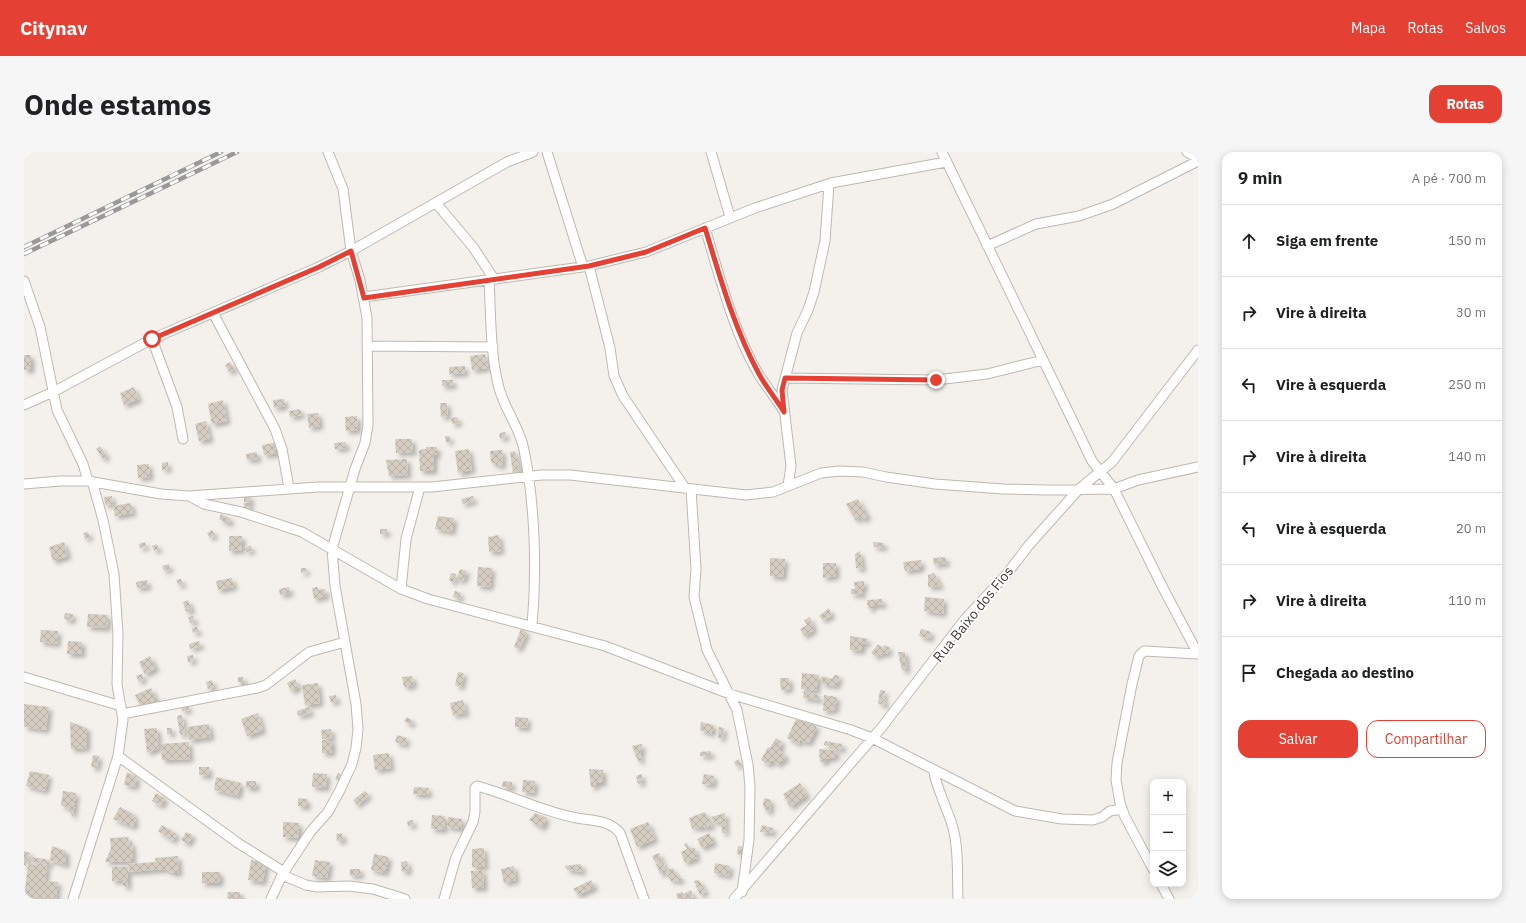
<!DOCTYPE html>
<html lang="pt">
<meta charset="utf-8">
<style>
body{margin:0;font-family:"IBM Plex Sans",sans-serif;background:#f6f6f6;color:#202124}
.controls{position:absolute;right:12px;bottom:12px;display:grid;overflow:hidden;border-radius:8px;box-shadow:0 2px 10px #0003}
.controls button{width:36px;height:36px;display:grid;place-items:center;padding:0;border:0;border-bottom:1px solid #e0e0e0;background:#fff;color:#202124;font:20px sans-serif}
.stop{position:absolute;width:12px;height:12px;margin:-9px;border:3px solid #e44033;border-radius:50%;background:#fff}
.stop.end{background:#e44033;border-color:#fff;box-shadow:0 1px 4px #0008}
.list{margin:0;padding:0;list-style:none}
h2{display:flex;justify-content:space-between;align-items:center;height:52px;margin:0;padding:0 16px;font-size:17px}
h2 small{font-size:13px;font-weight:400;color:#757577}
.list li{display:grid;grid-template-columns:26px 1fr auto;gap:12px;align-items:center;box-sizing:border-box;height:72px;padding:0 16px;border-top:1px solid #e0e0e0}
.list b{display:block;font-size:15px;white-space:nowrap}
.list em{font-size:13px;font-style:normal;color:#757577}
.actions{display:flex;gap:8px;padding:12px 16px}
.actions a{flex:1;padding:9px 0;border:1px solid #e44033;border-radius:12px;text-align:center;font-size:14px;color:#e44033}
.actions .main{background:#e44033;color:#fff}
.icon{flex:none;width:22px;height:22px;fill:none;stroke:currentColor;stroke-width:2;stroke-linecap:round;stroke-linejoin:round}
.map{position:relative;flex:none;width:1174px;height:747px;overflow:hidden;border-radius:12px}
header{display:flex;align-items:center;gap:24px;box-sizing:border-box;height:56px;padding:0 20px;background:#e44033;color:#fff}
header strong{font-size:19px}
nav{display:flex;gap:22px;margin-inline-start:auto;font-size:14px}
.intro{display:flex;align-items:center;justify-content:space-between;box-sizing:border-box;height:96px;padding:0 24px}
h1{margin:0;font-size:28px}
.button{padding:10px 18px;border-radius:12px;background:#e44033;color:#fff;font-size:14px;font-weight:700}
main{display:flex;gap:24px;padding:0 24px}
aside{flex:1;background:#fff;border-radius:12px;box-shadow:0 2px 10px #0003}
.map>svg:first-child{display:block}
.building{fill:url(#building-cross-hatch);filter:url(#shadow)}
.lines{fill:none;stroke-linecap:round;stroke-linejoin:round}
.minor-casing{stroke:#bfb8af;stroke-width:11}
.minor{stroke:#fff;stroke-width:9}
.rail-casing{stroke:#999;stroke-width:4.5}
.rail{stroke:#fff;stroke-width:3;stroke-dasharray:9;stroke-linecap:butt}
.route{stroke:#e44033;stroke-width:5}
.labels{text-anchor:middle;stroke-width:3.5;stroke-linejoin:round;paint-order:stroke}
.street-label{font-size:14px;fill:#48413a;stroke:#fff}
</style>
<header>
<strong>Citynav</strong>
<nav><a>Mapa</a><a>Rotas</a><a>Salvos</a></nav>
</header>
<div class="intro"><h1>Onde estamos</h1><a class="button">Rotas</a></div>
<main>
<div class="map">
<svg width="1174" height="747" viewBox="0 0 1174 747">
<defs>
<pattern id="building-cross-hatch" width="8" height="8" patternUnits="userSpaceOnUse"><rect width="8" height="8" fill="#d5ccc2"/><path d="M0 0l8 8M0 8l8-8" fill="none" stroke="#b8b0a7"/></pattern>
<filter id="shadow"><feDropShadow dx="3.5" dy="3.5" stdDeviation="2" flood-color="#0004"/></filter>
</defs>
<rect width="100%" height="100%" fill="#f4f1ec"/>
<!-- building -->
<path class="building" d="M461,202L464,216L448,218L446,204Z
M0,203H7V218H0Z
M206,210L211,217L205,220L201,213Z
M441,214V221L425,222V215Z
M418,228H429V234H418Z
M110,235L115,247L100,253L96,241Z
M260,247L261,254L250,256L249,248Z
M199,248L203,269L188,272L184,252Z
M416,251H423L424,264L417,265Z
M276,257L278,263L266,265L265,259Z
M294,261L296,274L285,276L283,262Z
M333,264L334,278L322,279L321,265Z
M433,265L435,271L428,272L427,266Z
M182,269L186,287L175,289L171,272Z
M481,280L482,285L476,287L475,281Z
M421,284H426V290H422Z
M371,287H388L389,300L372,301Z
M254,290L256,301L240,303L238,293Z
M322,290V296L311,297L310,291Z
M76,294L83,304L79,307L72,297Z
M402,295H413V303H410V319H396L395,298L402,297Z
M445,297L448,318L434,321L431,299Z
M478,298L479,313L472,314V311H467L466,299Z
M491,299L496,321L489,322L486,300Z
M233,300L234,307L223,308L222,302Z
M383,307L384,323L365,324L362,308Z
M144,310V317L138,318V311Z
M125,312L126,325L114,326L113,313Z
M88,344L89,352L81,353L80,345Z
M220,344H226L227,350H220Z
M449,344L450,349L439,352L437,347Z
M834,347L844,364L839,368L836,364L832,369L822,352Z
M107,351L109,361L91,364L89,354Z
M220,351H226V356L220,357Z
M197,362L207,367L205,372L195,367Z
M414,364L430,366L428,380L411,377Z
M356,377H363V382H356Z
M188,378L191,383L186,386L183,381Z
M64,380L66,385L61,387L59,381Z
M475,383L477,399L465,400L464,385Z
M205,384H218V398L205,399Z
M40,390L44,404L29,409L25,395Z
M121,390L122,395L116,396L115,392Z
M849,390L860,391V396L850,395Z
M133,392L135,397L130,399L128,394Z
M227,394L228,399L222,400L221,395Z
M836,399L839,417L832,416L831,402Z
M921,405L923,411L910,413L909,406Z
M746,406L761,407L759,425L746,424Z
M897,408L898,414L896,415V417L881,419L879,410Z
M799,411H812V424L799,426Z
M145,412L146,417L140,419L138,414Z
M454,415L468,416L466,435L453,434Z
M277,416H282L283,420L277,421Z
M436,417L443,419L439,429L433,427Z
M427,421L432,422L430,430L425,429Z
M910,421L917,434L904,435V423Z
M208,426L210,435L194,438L192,429Z
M157,427L159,432L155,434L152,428Z
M123,428L124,435L113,436L112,430Z
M840,429V437H837L839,443L827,442V437H831L830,430Z
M265,435L266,441L256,443L255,437Z
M294,435V438L301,437L302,444L290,447L288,436Z
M431,439L437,441L435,447L429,445Z
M901,445L920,447L919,462L900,459Z
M858,447L859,453H849V456L844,457L843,448Z
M164,448L168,458L162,460L159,450Z
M805,456L808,463L799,468L795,464Z
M41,461L49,462L48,469L40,467Z
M64,462L84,463L83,476L63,475Z
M169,464L171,470L166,471L164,465Z
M786,465L790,478L780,484L776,477L783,473L780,468Z
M173,475L175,480L169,481L168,476Z
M497,477L503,480L495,497L490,495Z
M897,477L907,480L906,487L895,484Z
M17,478L34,479L33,492L16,490Z
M826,484L844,487L843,491L838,492V499L826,498Z
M44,489L58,490V502H43Z
M175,489L177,494L166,497L165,492Z
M854,492L859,496L860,493L866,496L863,502L858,501L857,504L855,501L853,505L847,501Z
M874,500H881L883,518H878Z
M169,503L170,509L164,510L163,504Z
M126,504L132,516L121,522L115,510Z
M434,520L440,521L437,535L431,533Z
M778,521L795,523L792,539L777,537Z
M118,522L120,527L115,530L112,524Z
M810,523L816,524L812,534L798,532V524L808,527Z
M388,524L390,533L380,535L378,525Z
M214,525H219L221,534H217L216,530H214Z
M756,526H765L766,537L757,538Z
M271,527L275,535L267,539L263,531Z
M188,528L190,535L184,537L182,530Z
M294,531L296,551L281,553L278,533Z
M127,536L133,549L118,557L111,543Z
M856,538L861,539L859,548L862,549L860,554L854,551Z
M780,539L796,544L794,548L779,546Z
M312,543L313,549L307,551L305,544Z
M800,543L813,545L811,558L799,559Z
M439,548L442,561L429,563L426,551Z
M0,552L25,555L22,578L0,575Z
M157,553H164L165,558L158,559Z
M285,555L287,561L274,564L273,559Z
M234,561L239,578L223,584L217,567Z
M158,563L161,582L156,583L153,564Z
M383,565L389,569L386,573L380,569Z
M491,565L504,566L503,576L491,575Z
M772,567L793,574L785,591L782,589L780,591L776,587L775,592L763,586Z
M46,570L63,576V596L47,597Z
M677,570L690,573L687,582L676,578Z
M185,572L187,585L165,588L163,575Z
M695,575L700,576L698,587L694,586Z
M133,576L135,596L123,601L120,577Z
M143,576H148V582H143Z
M307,577L308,586L298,587L297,578Z
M373,583L383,586L381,593L371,590Z
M752,586L758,590L755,598L762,604L759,610L757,608L754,613L748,608L745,613L737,608L744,595L746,596Z
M298,588H308V601H298Z
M801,589L818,592L819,598L800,593Z
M165,590L166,607L138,608L137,592Z
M618,592V599L616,601L618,608L614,609L608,594Z
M795,597L812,598V605L802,607V610H796Z
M687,599V604H676V600Z
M365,601L367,616L351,618L349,603Z
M69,603L75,604L73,616L67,615Z
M715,607L717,613L712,614L710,610Z
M175,615H185V624L175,623Z
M565,617L579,618V631H572V635H567Z
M6,619L25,623L21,639L2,634Z
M103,620L113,625L111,635L100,633Z
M289,621L303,622L302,636L288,635Z
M314,621L320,623L316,630L311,627Z
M618,622V631L614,632L612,624Z
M680,622L690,624L689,633L678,632Z
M192,625L217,631L214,644L190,638Z
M499,628L511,629L510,641L498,640Z
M222,629H232V636H222Z
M479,629L488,630V636L478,635Z
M776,631L783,643L766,655L759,642Z
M390,635L405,636L404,643L389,642Z
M39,639L52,641L49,665L43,656L37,653Z
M341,639L345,643L333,653L329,648Z
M132,641L141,646L137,654L128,649Z
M274,646L283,647V655L274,654Z
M740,646L747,648L746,660L742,659L739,654Z
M96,655L111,663L109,667H112L109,675L89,667Z
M681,660L688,674L681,676L679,674L674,677L672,674L668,677L665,666Z
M511,661L523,666L518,676L505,668Z
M701,661L702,681H698L697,669L689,670L687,665Z
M408,663L421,664L420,678L407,677Z
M424,665L438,667L437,677L423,675Z
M389,668L390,673L384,674L383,669Z
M259,670L275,671V686L259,685Z
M624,670L631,687L613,695L606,677Z
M138,673L153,682L149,689L134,679Z
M738,673L749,676V681L736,680Z
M162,680L169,683L164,692L157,688Z
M318,681L319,689H313L312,682Z
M685,681L690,690L678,696L673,687Z
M105,685L103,691L108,690L109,709L81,710L87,696L86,686Z
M663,691L665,696H671L673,706L661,711L657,700L663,697L660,692Z
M28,694L42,699V713L26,708L25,713L7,710L8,705L26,708Z
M714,694L720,695L721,704L713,702Z
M460,696L461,715H448V697Z
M0,699L6,701L2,714L0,713Z
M635,701L638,708L631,710L628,704Z
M350,702L365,705L361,721L347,718Z
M154,704L155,721H148L141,717L105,720L104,712L132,710L131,706Z
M227,708L242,711L239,730L224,728Z
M291,708L306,710L303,726L288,724Z
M383,709L385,719L378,720L377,710Z
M639,709L642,720L636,722L632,712Z
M691,711L706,714L705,724L690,721Z
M4,712L23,714L21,729L34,730L32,747H0Z
M557,712L559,720L543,718L541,714Z
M490,714L492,728L480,731L477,717Z
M88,715H104V735L99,734V728L88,729Z
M649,716L652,724L656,723L657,728L653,730L652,728L647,729L641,718Z
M326,717H336L337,723L326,724Z
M459,718L460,736H448L447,719Z
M178,720H196V731H178Z
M567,728L571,735L554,743L549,737Z
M675,728L682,740L676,743L670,729Z
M667,738L670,747H654L652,742L658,740L660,742Z
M204,740H216L217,747H205L203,746Z"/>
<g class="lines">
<defs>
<path id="minor" d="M523,0L559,115
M687,0L706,65
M918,0L1056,284L1068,309L1090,337L1139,436L1174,502
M1163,0L1174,6
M412,51L449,95L470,127
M681,76C696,125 709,179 735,223C743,235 752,247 760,259
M963,94L1012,72L1055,64L1089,52L1174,9
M565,114L586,196L590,224L599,244L661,336
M465,127C467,163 466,202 475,236C481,258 496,276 500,298C511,352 513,419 508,474
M0,129L16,175L33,258L59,312L64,329
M340,145L565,114L622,100L731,56L807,31L922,10
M189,161L251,277L258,297L265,336
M128,187L153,255L159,287
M343,194L469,195
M761,226L912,228L963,222L1019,208
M0,253L29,240L128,187L295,115L327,99L483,10L509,0
M0,332L36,329H64L137,342L165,344L294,335H408L518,323H546L722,343L749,340L797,321L816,319L839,320L862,325L911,332L979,337L1022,338L1090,337L1114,328L1174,315
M764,334L767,314L758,238L773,181L784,158L790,140L801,89L805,32
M667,337L672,417L670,445L683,498L713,558L724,613L726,635L725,688L718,740
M165,344L180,352L217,360L278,380L377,437L404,447L581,494L706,542L827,578L848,586L991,659L1038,667L1069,668L1078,665L1086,659L1098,657
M377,437L382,387L396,335
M0,525L97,554
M98,562L233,536L242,533L285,500L321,490
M94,604L214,691L260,720
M910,618C909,628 926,663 929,676C935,698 933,724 934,747
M1129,717L1101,665L1096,651L1092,628L1093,611L1108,532L1115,504L1120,499L1174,502
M258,723L282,733L293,735L325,734L349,737L381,747
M1137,732L1145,747
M49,747L94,604L99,568L93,532L94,482L90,422L79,368L68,329
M247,747L258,723L287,679L304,660L316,638L328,612L332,596L334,577L332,552L311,434L308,397L331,317L341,291L344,273L343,166L336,128L327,99L319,37L304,0
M420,747L432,705L449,670L451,660V636L453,634C487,643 519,660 553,666C569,669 585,668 596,681L620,747
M710,747L858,575L941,467L982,423L1005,393L1055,337L1088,310L1174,198"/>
</defs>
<!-- minor casing -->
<use href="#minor" class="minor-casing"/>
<!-- minor -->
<use href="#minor" class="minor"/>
<defs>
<path id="rail" d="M0,95L197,0
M0,102L213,0"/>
</defs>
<!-- rail casing -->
<use href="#rail" class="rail-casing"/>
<!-- rail -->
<use href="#rail" class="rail"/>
</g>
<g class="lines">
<!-- route -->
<path class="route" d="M128,187L295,115L327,99L340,146L565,114L622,100L681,76C696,125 710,176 735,222C742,235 752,247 760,260L758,238L761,226L912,228"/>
</g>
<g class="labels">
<!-- street labels -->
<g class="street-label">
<text transform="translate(949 462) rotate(-51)" y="5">Rua Baixo dos Fios</text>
</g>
</g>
</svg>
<div class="controls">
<button>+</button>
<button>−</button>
<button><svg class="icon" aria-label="layers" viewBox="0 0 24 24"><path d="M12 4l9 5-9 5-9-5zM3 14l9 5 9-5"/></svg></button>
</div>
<div class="stop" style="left:128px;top:187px"></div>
<div class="stop end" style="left:912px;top:228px"></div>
</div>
<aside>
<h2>9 min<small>A pé · 700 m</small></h2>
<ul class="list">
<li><svg class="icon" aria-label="ahead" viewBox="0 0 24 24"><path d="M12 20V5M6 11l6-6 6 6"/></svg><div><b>Siga em frente</b></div><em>150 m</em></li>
<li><svg class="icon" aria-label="right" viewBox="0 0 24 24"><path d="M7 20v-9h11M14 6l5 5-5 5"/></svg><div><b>Vire à direita</b></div><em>30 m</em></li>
<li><svg class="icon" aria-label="left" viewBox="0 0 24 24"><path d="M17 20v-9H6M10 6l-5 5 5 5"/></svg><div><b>Vire à esquerda</b></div><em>250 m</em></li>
<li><svg class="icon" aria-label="right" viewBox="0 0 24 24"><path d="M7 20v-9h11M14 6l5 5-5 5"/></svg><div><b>Vire à direita</b></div><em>140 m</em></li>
<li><svg class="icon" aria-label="left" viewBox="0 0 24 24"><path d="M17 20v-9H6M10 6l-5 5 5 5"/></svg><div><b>Vire à esquerda</b></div><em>20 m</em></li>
<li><svg class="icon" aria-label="right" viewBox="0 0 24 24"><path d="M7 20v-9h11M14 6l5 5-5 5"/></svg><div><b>Vire à direita</b></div><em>110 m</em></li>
<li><svg class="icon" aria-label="arrive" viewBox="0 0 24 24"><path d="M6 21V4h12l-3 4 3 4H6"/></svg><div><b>Chegada ao destino</b></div></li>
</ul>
<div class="actions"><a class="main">Salvar</a><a>Compartilhar</a></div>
</aside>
</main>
